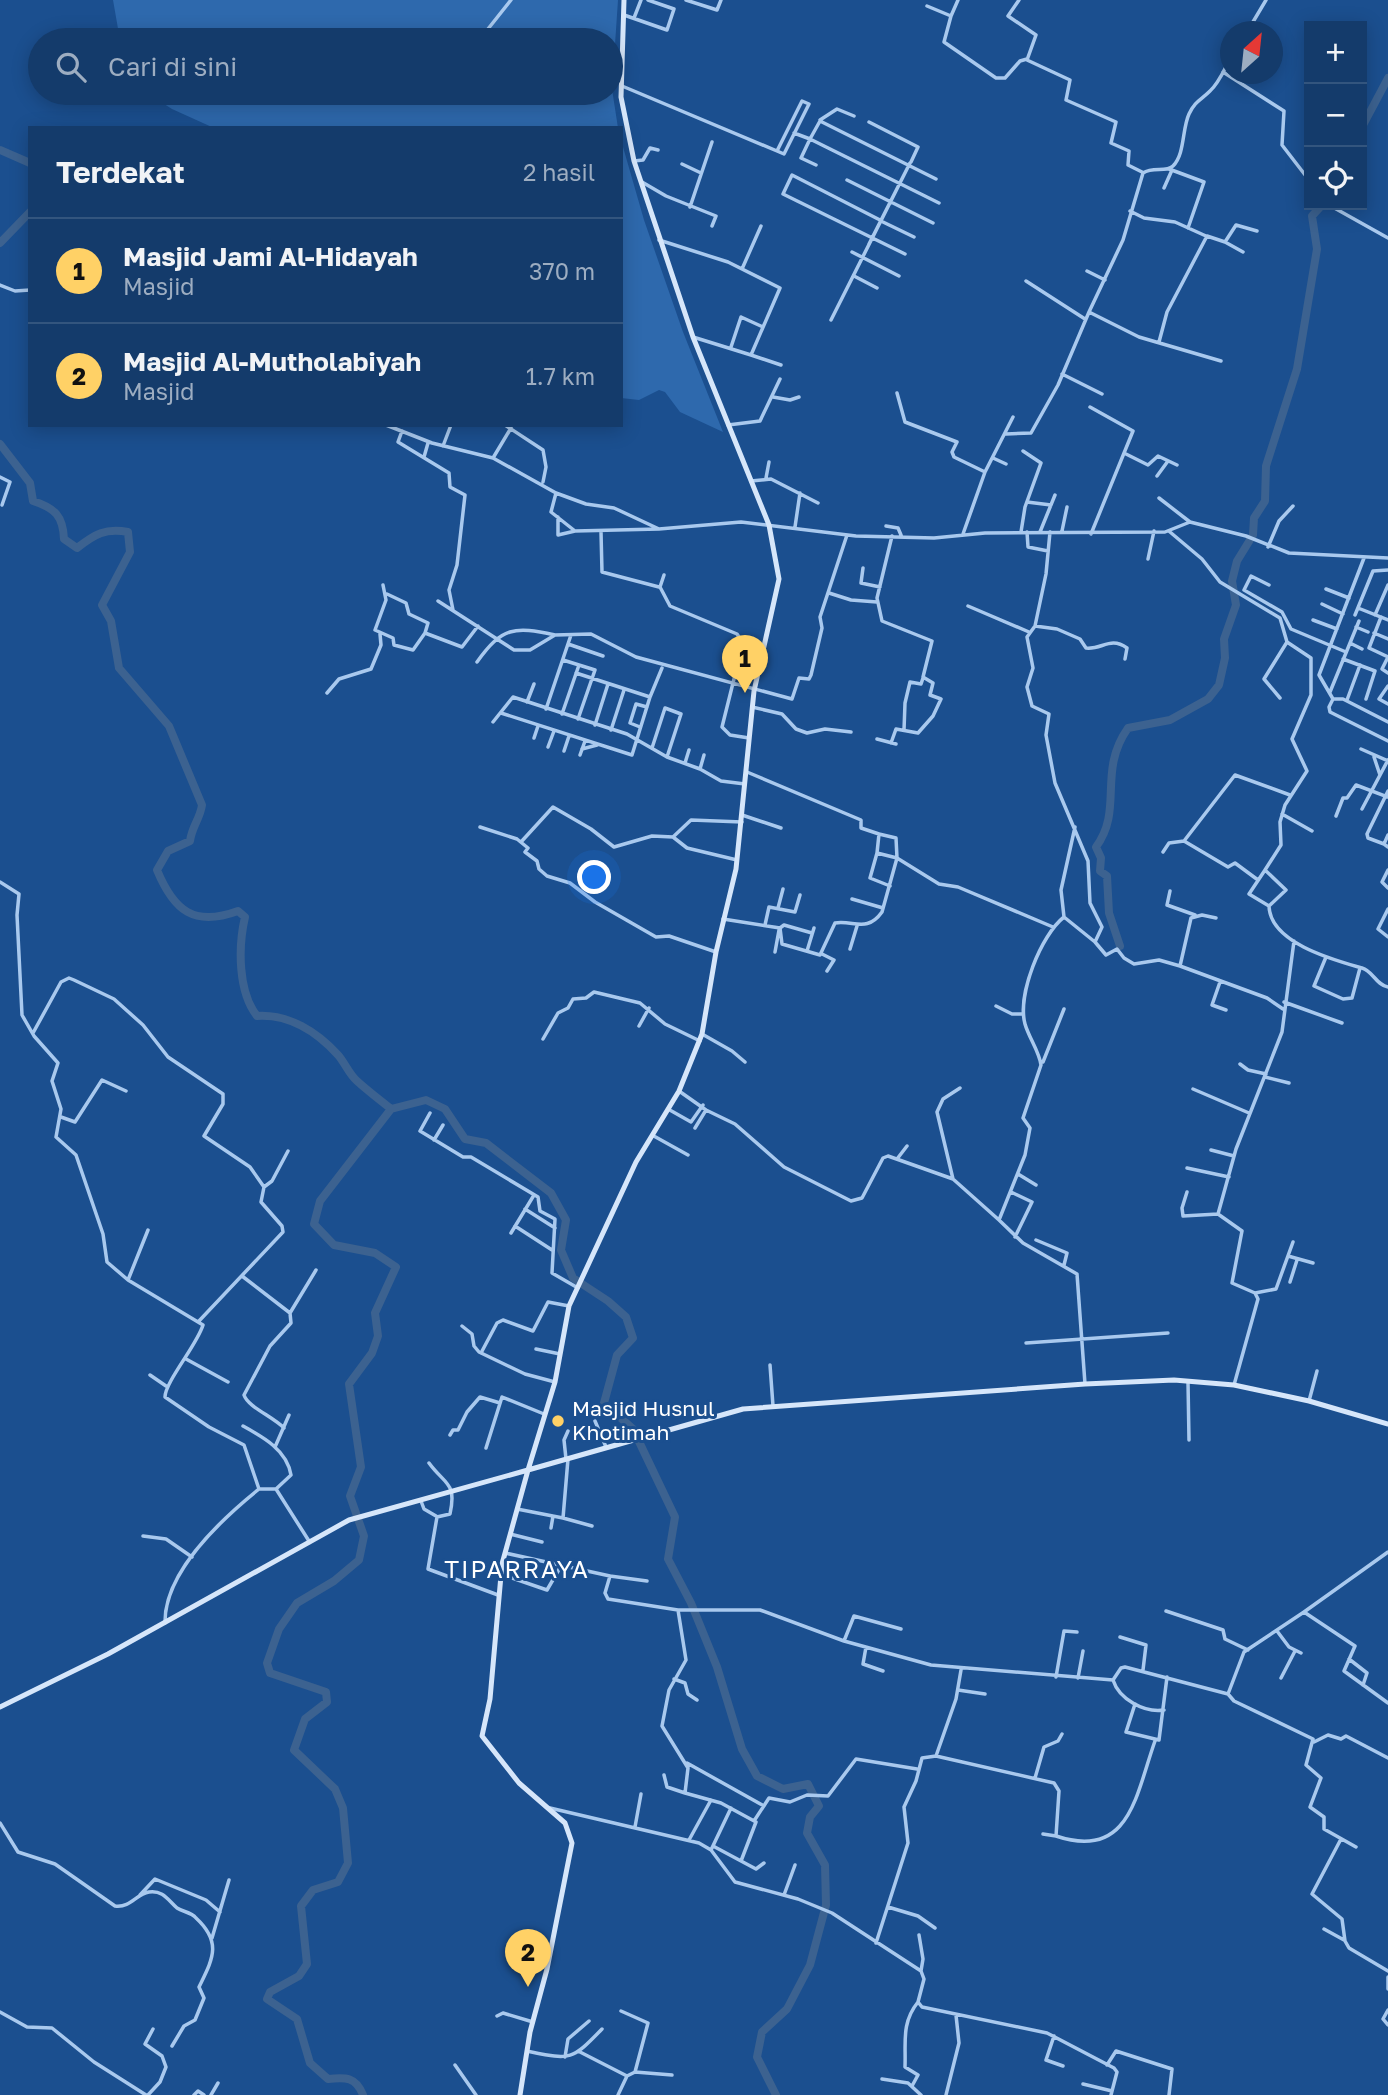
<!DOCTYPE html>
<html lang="id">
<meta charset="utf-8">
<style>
body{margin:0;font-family:"Golos Text",sans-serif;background:#214673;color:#f1f3f6}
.controls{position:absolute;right:21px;top:21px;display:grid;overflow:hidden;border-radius:0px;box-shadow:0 4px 18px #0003}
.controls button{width:63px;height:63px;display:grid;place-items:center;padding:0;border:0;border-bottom:2px solid #33557e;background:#143b6b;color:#f1f3f6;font:35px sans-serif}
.compass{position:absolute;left:1220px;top:21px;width:63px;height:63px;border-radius:50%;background:#143b6b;box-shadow:0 4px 18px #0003;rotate:27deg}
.you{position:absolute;left:595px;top:878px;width:24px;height:24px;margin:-18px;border:5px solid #fff;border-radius:50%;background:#1a73e8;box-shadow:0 0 0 10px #1a73e833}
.badge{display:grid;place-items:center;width:46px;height:46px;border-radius:50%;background:#ffd166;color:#111;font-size:23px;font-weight:700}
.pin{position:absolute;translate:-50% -58px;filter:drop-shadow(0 2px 4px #0008)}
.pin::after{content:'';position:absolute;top:37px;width:24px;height:21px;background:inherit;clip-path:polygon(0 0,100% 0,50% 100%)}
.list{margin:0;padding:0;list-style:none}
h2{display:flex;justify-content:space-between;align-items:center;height:91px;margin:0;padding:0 28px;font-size:30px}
h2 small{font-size:23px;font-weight:400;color:#9dadc1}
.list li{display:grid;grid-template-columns:46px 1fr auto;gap:21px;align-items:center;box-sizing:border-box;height:105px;padding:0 28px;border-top:2px solid #33557e}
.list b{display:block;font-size:26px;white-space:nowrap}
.list p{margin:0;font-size:23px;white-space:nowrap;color:#9dadc1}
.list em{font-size:23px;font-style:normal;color:#9dadc1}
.icon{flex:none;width:38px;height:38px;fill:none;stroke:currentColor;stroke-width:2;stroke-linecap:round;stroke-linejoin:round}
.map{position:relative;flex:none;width:1388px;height:2095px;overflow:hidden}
.search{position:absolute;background:#143b6b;box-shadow:0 4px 18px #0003;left:28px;top:28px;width:595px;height:77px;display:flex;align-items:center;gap:18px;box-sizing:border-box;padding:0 24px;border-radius:38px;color:#9dadc1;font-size:26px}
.panel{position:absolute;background:#143b6b;box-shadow:0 4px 18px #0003;left:28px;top:126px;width:595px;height:301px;border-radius:0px}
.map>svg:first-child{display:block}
.green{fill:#2e69ad}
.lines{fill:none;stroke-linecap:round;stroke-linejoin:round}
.river{stroke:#3c6290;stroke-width:8}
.street{stroke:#a9c9ee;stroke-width:3.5}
.secondary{stroke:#d6e6fa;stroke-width:5}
.poi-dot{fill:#ffd166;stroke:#1b4f8f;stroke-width:2.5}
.labels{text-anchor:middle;stroke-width:6;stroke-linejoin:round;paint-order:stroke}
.poi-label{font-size:21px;fill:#fff;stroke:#1b4f8f;text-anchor:start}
.quarter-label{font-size:24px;letter-spacing:2px;fill:#fff;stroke:#1b4f8f}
</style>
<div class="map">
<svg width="1388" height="2095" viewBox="0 0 1388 2095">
<rect width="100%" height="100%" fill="#1b4f8f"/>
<!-- green -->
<path class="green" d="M113,0H618L612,89L618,128H214L172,109L147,93H611V40H120Z
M621,140L644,220L683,332L723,432L680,412L665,392L659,390L639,400L621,398Z"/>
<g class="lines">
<!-- river -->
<path class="river" d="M1362,127L1388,78
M0,150L30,163
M0,243L30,212
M0,444L30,483L33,501C55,508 63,516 64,539L77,548C95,534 105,528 128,532L130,552L102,605L111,621L119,668L169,726L202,805C200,819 192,826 190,841L168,851L157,870C174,911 194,927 238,911L245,917C238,947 238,992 257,1016C289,1014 317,1032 338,1055C345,1063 349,1074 357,1081C368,1091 380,1100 391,1109
M1120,946L1109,913L1107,876L1100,871L1101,858L1096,847C1124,809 1097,772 1128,728L1170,720L1208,699L1219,685L1225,658L1224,639L1236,605L1232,581L1237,561L1253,535L1254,518L1265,501L1266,466L1297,369L1317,249L1312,216L1322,205
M363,2095C356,2077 346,2077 328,2079L310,2063L297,2019L267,1999L270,1992L299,1976L307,1964L301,1906L313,1890L338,1882L348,1863L343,1808L335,1789L294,1750L305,1719L327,1702L326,1692L270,1673L267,1663L279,1629L297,1603L334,1581L359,1560L364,1536L350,1496L361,1467L349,1384L372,1353L378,1336L375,1313L396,1267L375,1253L334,1245L314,1224L320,1201L391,1109L426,1100L445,1109L465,1139L486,1143L551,1193L566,1220L561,1250L573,1278L608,1301L626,1317L633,1338L617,1355L604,1403L633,1429L675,1517L668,1559L691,1603L717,1667L742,1749L757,1776L783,1789L808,1784L819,1806L810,1817L807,1833L825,1865L826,1905L810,1965L787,2009L762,2032L757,2057L776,2095"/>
<!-- street -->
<path class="street" d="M686,0L717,10L721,0
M1019,0L1008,16L1036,35L1027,60L1070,80L1066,100L1116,122L1111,143L1129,151L1128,165L1142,172
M927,6L951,16L958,0
M624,15L667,30L674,9L648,0
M951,16L944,42L996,78H1005L1020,61L1027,59
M634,18L641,0
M1247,32L1266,0
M472,40L484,34L511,0
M1272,61L1275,62
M1223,72L1284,111L1282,145L1309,180
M622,86L777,151
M323,93H354
M802,101L809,104L784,154L777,151Z
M820,120L837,109L854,116
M869,122L918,147L911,162
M794,133L810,139L820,121L936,179
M634,161L643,160L650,148L658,150
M682,164L701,173
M816,165L801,158L810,139L939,203
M1169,169L1204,182L1188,228
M847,180L933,223
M642,182L666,196L716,216L712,226
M1164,188L1172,170
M1329,205L1388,238
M690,207L712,142
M1130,211L1144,218L1175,222L1206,236
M880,220L792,175L783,194L905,254
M883,222L914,237
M659,240L728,262L780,288L751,355L693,337
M1225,242L1243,252
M852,252L899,276
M742,269L761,226
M1087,271L1105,280
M854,276L877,288
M1026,281L1085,319
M0,285L15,291L30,290
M1089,312L1123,240L1143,173C1153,166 1166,173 1173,166C1185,154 1182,129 1189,114C1195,101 1201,100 1210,91C1219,83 1224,70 1230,59
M831,320L910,163L869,244
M1159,342L1167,312L1207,236L1225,242L1236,225L1257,231
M731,347L741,317L763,327
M751,355L781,365
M1062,374L1102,394
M897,393L905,422L957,442L952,452L954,457L985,472
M773,397L790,400L799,397
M1090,407L1133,431L1091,534
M386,425L432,443L493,458L556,493L586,504L614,508L659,529L741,522L856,536L934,538L985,533L1165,532L1190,522L1246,536L1289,553L1388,558
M505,425L543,450L546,467L543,482
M728,425L760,421L780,379
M402,431L398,442L449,473L450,487L465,495L457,565L449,590L453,610
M1006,434L1031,433L1058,385L1089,312L1139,337L1221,361
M443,446L451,425
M1126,454L1148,465L1158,456L1177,465
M424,457L428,443
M493,458L511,428
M993,458L1006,464
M1157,476L1168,461
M0,477L10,482L2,505
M766,478L769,462
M751,481L771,479L818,503
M556,493L551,512L575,531L659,529
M1159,498L1190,522
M1027,502L1051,505
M558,517V535L575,531
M886,526L898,528L901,535
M795,527L800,493
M1062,531L1067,507
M601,532L602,572L659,587
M1021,532L1025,507L1041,463L1023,451
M1027,532L1028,547L1048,551
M1040,532L1055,495
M1050,532L1046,574L1035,626L1057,629L1080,639L1086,648C1102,650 1110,636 1127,648L1125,659
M1170,532L1202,559L1220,582L1280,618L1287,642L1311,658V695L1292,739L1307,771L1285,805L1280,822L1281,845L1265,870L1286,890L1269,906
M963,534L985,472L1013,417
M1268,547L1279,521L1293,506
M1148,559L1154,531
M863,568L861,583L880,587
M664,575L660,587L670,606L737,634L743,643L762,647
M383,585L386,600L375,630L393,638L394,645L413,650L425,633L428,623L409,614L406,603L387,594
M1269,585L1251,576L1244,590L1282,612L1291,629L1346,652
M1326,589L1349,598
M829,593L851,600L877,602
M438,601L514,650H530L555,635L591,634L636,657L792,699L799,678L809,679L811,675L822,628L820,617L847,535
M1322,604L1343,614
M968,606L1029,632
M1358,608L1388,620
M1355,615L1373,571L1388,570
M1375,615L1388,585
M1381,617L1369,648L1388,657
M1313,620L1337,629
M1035,626L1027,637L1033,668L1027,687L1032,706L1049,714L1046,735L1055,783L1088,861L1090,903L1102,927L1095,942
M1356,627L1368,632
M425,633L462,647L478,626
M1374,633L1388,639
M743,643L722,727L730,735L749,738
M1350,643L1362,649
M568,644L603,656
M1388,657L1382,669L1388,673
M1343,659L1375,671L1366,699
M563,660L595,670L578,719
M477,662C502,627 514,626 555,635
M1388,686L1379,699L1388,704
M1330,692L1359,621
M327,693L339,679L371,669L381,645L380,634
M650,697L662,668
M1280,698L1264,679L1287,642
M1333,699L1319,675L1364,558
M1333,699L1329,707L1330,712L1388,741
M1333,699H1343L1388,722
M1347,700L1360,665
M527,702L534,684
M752,707L782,714L796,729L807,733L825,729L851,732
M546,709L571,635
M501,713L632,755L650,697L576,673
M562,714L579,665
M493,722L513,697L627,734L667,757L700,769L721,781L745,784
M595,725L608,684
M640,727L630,723L636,704L647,707
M611,730L624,690
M904,730L905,703L910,682L921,684L923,678
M534,738L538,726
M877,739L896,744
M891,743L896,729L918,733L933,716L941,699L930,695L933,683L923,677L932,641L882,621L877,598L892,536
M548,747L554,731
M652,748L665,708L681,714L667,757
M582,749L597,745
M1361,749L1388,761
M564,751L569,736
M580,755L585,741
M1374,757L1380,775
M685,763L689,750
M700,769L704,755
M747,772L861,820V828L879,834L877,853L897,858L939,884L958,887L1053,927
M1362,809L1388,760
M1282,814L1312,831
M742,815L781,828
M1336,816L1343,798H1347L1356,785L1388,797
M480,827L517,839L528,848L525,852L537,861L539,869L547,876L570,883L595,902L656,937L669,936L716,952
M1388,835L1384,844L1388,847
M673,837L687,848L737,860
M1184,841L1235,775L1290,795
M521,842L553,807L591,829L614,847L652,836L673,837L691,820L742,822
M1384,844L1368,838L1367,834L1388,791
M1163,852L1169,843L1184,841L1228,867L1235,863L1258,880
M877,853L870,878L890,886
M1265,870L1249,894L1269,906
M1388,870L1382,882L1388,888
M0,882L19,894L17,915L22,1015L34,1036L58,1063L52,1081L61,1109L56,1137L76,1155L103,1234L107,1262L128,1280L203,1325C197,1345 165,1382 165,1397L209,1427L244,1445L259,1489
M1170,891L1167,905L1195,915
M852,899L883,908
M1269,906C1270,943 1334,960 1362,968C1373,971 1376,985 1388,987
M778,908L783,889
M1388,909L1378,929L1388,937
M1064,917C1041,935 1017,995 1025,1024C1029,1038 1039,1051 1041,1065L1023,1118L1030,1128L1025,1155L999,1220L1023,1243L1077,1274L1085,1384
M1064,917L1095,942L1106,955L1117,949L1124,958L1134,964L1159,960L1180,966L1191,918L1202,915L1216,918
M1064,917L1061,890L1075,827
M723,919L780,928L784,925L812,933
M765,925L769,907L795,912L800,895
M780,928L782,944L820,955L835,923C854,920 867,933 882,912L897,858L896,838L879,834
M850,949L857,926
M807,951L814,928
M775,952L779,930
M822,954L834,960L827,971
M1326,957L1314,986L1343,999L1352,998L1360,968
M1180,966L1267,998L1283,1009
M1220,982L1212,1005L1226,1010
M1284,1002L1342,1023
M996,1006L1012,1014H1023
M639,1026L649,1008
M33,1033L61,982L69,978L74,980L114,999L143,1025L168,1057L223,1094V1104L204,1136L250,1167L264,1187L272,1181L288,1151
M702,1034L732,1051L745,1062
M543,1039L558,1013L568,1008L573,999L586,998L594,992L640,1003L665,1024L700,1041
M1043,1062L1064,1009
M1240,1064L1248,1070L1266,1074
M1265,1077L1289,1083
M1193,1089L1249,1113
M679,1091L706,1110L735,1124L784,1167L851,1201L862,1198L883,1158L888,1156L953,1179L999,1220
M668,1109L691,1122L703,1105
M430,1113L420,1131L463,1157H471L538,1197L540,1211L555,1219L552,1273L578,1288
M61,1117L75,1122L102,1080L126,1091
M695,1128L706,1110
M652,1135L688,1155
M434,1140L443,1125
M1211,1150L1234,1156
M897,1159L907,1146
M1187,1168L1229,1177
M1018,1174L1036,1185
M953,1179L937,1112L943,1099L960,1088
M1011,1192L1032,1202L1015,1237
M1187,1192L1182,1208L1183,1216L1218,1214
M525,1209L555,1228
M515,1226L552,1250
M511,1233L534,1195
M1036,1240L1067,1253L1064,1265
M1288,1256L1313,1263
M242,1276L290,1313
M128,1280L148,1230
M1290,1282L1297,1260
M1255,1293L1276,1289L1293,1242
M199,1321L283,1232L282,1226L261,1202L264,1187
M462,1326L472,1334L474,1346L479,1352L525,1374L555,1382
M1026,1343L1168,1333
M536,1349L560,1354
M481,1353L497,1323L503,1320L533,1331L548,1302L569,1306
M186,1359L228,1382
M770,1365L773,1406
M150,1375L166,1386
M1188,1382L1189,1440
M1234,1385L1258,1299L1255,1293L1232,1283L1242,1231L1218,1214L1236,1149L1282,1032L1294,941
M1309,1401L1317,1371
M595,1421L606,1447
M243,1426C263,1437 287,1450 291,1475L276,1489
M284,1428C272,1416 248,1407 244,1395L270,1346L291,1323L290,1313L316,1270
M450,1435L453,1430H458L467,1412L480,1397L500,1403
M275,1447L289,1415
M486,1448L502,1397L544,1414
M566,1459L564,1440L568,1431
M429,1463C445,1485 457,1482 450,1514L437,1517L428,1569L498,1595
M259,1489H276L309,1541
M421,1501L424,1509L436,1516
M517,1509L563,1518L568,1459
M563,1518L592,1526
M551,1528L553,1516
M510,1534L542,1542
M143,1536L166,1539L192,1557
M1388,1552L1304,1612L1355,1646L1344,1671L1388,1703
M505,1553L610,1576L605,1593L608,1599L678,1610H760L844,1641L931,1665L1113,1680L1121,1668L1125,1667L1228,1694L1234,1701L1313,1739L1306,1765L1321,1778L1310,1807L1324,1817V1829L1356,1847
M500,1574L547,1590L561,1566
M610,1576L647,1581
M678,1610L686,1660L669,1690L662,1726L688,1768L685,1793L721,1803L756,1822L741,1861L756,1869L764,1863
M1166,1611L1223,1630L1225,1639L1248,1650
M165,1623C164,1572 223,1518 259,1489
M1277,1631L1289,1647L1301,1653
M1120,1637L1146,1645L1143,1670
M844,1641L854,1616L901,1629
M866,1647L863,1664L883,1671
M1349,1659L1367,1673L1363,1685
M1056,1677L1064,1631L1077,1632
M1078,1678L1083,1651
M1281,1678L1295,1651
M674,1679L685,1683L688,1694L697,1700
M1113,1680C1119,1699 1144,1713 1164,1710
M958,1690L985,1694
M1228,1694L1244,1652L1304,1612
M1135,1704L1126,1732L1159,1740L1167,1677
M1314,1742L1328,1735L1341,1739L1346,1736L1388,1758
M936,1756L1054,1783L1059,1791L1056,1836C1130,1861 1136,1794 1155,1741
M687,1763L764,1806
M664,1775L667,1787L685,1793
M1035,1778L1044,1747L1058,1741L1062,1734
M550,1808L699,1843L711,1850L735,1882L798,1899L832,1913L921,1971L924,1979L918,2002L922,2007L1047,2033L1114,2068L1117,2072L1111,2095
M754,1821L769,1798L790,1802L807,1795L828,1796L856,1759L917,1769
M0,1823L18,1852L55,1864L115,1906C131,1908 136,1894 149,1892C163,1890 168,1900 177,1908C183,1912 191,1912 196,1918C223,1943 212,1960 199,1987L204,1998L195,2020L184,2026L172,2046
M635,1827L641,1794
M1043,1834L1056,1836
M1341,1839L1312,1894L1342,1919L1345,1941L1349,1948L1388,1971
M689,1840L711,1800
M713,1846L741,1861
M711,1850L731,1808
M140,1895L155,1879L206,1900L220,1912
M784,1895L795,1865
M888,1907L918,1916L935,1928
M1324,1929L1344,1940
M919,1935L923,1959L921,1971
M212,1938L229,1880
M876,1943L908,1843L904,1807L916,1781L922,1758L936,1756L956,1699L961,1670
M1388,1977V1989
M1388,2010L1383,2019L1388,2025
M0,2012L27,2027L52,2028L94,2062L146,2095
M497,2016L503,2013L533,2022
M1054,2036L1046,2060L1063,2066
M527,2051C571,2060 571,2061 602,2029
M580,2052L627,2076
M565,2057L568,2039L589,2021
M455,2065L476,2095
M1107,2065L1116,2051L1172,2069L1169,2095
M635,2072L672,2075
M882,2079L908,2083L921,2095
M1083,2084L1112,2091
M912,2086L918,2075L905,2067C906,2043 901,2023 918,2002
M148,2095L160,2082L166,2067L162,2056L145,2044L153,2029
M194,2095L198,2091L204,2095
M211,2095L218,2083
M618,2095L627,2076L635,2072L648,2023L621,2011
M946,2095L959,2043L956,2015"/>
<!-- secondary -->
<path class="secondary" d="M0,1707L108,1654L349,1520L528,1470L555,1382L569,1306L636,1162L679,1091L702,1034L716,952L736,869L754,691L779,579L769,525L693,337L634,161L621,97L624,0
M520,2095L530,2032L547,1969L572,1843L565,1823L519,1783L482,1736L490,1699L502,1564L528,1470L743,1409L1085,1384L1174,1380L1234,1385L1309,1401L1388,1424"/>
</g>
<!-- markers -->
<circle class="poi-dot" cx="558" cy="1421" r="7"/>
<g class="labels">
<!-- poi labels -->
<g class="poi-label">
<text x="572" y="1416">Masjid Husnul<tspan x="572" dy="24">Khotimah</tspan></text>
</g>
<!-- quarter labels -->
<g class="quarter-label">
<text x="517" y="1578">TIPARRAYA</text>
</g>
</g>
</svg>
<div class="controls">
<button>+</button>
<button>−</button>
<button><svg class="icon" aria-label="locate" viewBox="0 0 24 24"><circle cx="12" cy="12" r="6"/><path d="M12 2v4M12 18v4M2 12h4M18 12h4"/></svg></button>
</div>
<svg class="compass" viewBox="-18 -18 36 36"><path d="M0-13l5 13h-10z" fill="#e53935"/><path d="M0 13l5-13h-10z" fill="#9dadc1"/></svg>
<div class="you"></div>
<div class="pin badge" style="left:745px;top:693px">1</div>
<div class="pin badge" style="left:528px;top:1987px">2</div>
<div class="search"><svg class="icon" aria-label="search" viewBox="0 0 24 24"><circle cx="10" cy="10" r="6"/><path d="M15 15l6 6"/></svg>Cari di sini</div>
<section class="panel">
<h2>Terdekat<small>2 hasil</small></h2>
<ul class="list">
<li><span class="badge">1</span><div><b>Masjid Jami Al-Hidayah</b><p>Masjid</p></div><em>370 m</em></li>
<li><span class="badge">2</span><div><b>Masjid Al-Mutholabiyah</b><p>Masjid</p></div><em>1.7 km</em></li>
</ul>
</section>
</div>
